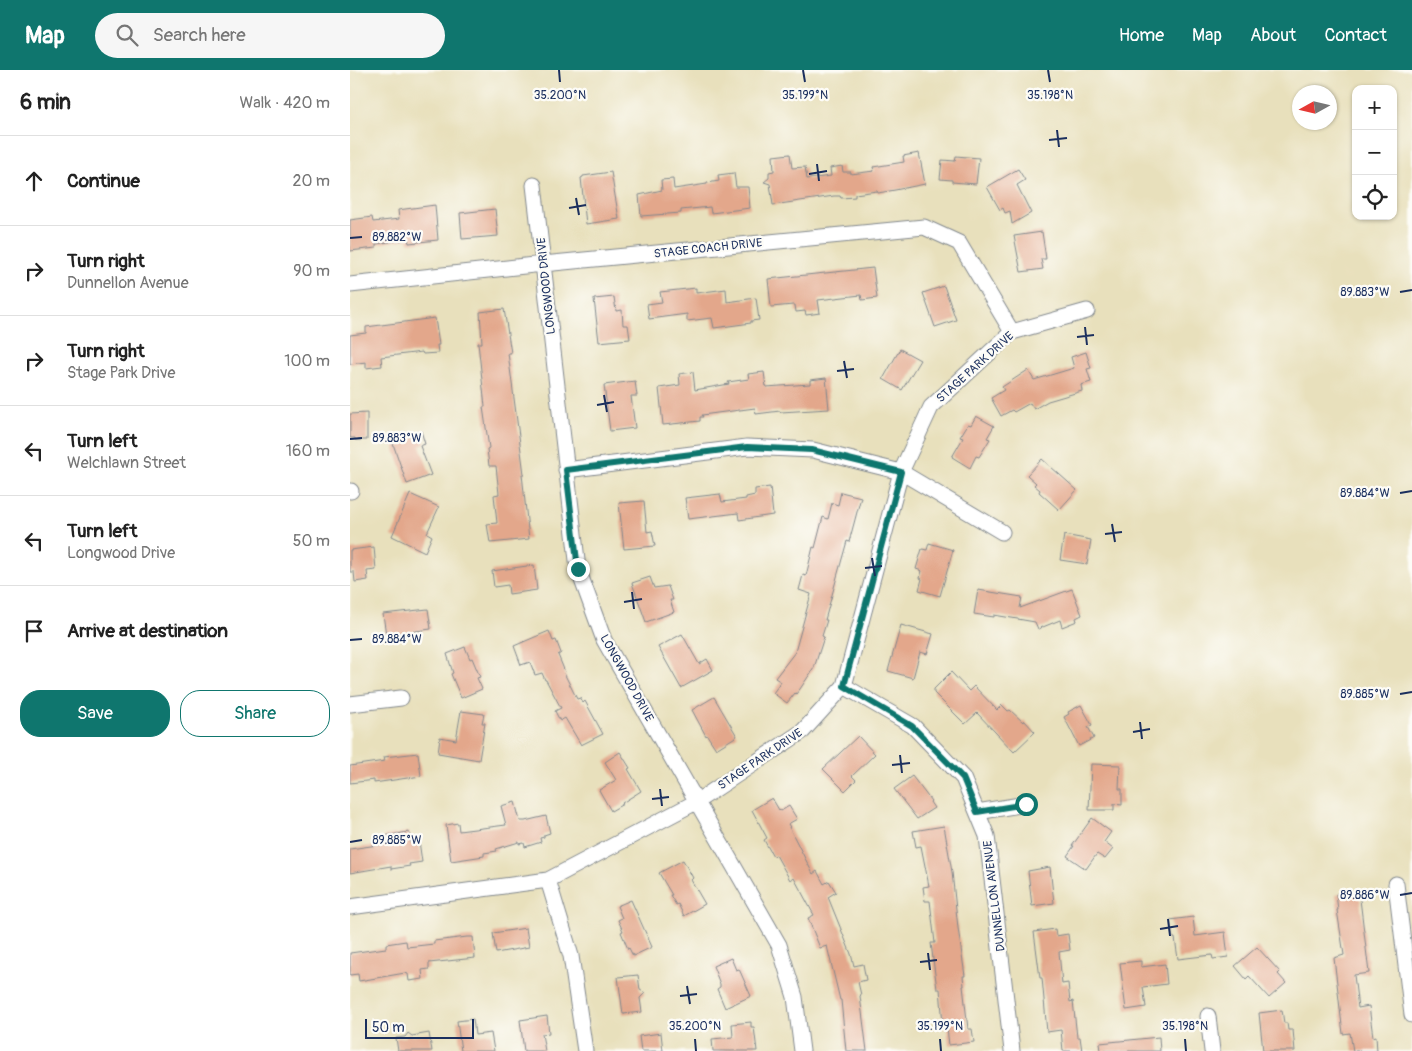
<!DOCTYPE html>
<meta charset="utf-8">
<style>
body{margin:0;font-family:Pangolin,sans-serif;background:#f6f6f6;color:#222}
.controls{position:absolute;right:15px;top:15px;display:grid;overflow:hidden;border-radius:10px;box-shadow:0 1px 4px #0004}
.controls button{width:45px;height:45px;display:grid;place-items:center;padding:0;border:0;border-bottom:1px solid #e0e0e0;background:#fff;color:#222;font:25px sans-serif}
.compass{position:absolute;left:942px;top:15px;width:45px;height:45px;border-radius:50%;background:#fff;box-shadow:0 1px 4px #0004;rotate:262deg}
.scale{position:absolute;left:15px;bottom:12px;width:109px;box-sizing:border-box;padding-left:5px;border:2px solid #1b2f5e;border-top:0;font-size:14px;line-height:18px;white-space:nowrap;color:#1b2f5e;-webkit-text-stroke:4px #fdfcf7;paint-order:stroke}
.stop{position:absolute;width:15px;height:15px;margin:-11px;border:4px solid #0f766e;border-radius:50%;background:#fff}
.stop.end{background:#0f766e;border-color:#fff;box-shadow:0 1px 5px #0008}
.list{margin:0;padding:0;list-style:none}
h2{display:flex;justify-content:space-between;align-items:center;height:65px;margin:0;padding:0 20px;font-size:21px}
h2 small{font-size:16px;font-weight:400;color:#767676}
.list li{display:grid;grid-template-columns:32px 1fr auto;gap:15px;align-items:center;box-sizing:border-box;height:90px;padding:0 20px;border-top:1px solid #e0e0e0}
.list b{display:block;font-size:19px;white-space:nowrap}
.list p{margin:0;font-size:16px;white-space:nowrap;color:#767676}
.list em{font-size:16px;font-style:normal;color:#767676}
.actions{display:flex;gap:10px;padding:15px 20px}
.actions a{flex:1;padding:11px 0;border:1px solid #0f766e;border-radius:20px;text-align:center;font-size:18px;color:#0f766e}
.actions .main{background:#0f766e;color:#fff}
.icon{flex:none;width:28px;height:28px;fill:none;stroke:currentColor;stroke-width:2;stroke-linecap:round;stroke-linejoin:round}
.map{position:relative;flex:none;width:1062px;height:981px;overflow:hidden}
header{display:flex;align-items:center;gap:30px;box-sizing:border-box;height:70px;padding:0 25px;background:#0f766e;color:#fff}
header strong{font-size:24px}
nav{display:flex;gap:28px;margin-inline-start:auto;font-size:18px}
.search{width:350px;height:45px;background:#f6f6f6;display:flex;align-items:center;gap:12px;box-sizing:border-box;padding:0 18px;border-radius:28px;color:#767676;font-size:19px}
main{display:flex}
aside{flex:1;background:#fff}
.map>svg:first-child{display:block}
.building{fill:#e3a78b}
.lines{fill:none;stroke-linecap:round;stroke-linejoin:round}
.street-casing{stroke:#82888d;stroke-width:17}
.street{stroke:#fff;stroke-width:15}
.route{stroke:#0f766e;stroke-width:6}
.ticks{fill:none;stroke:#1b2f5e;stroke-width:2}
.labels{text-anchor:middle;stroke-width:4.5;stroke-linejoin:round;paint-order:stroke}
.street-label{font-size:12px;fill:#1b2f5e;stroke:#fdfcf7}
.ticks-label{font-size:12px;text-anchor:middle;fill:#1b2f5e;stroke:#fdfcf7;stroke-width:4.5;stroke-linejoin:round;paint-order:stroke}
</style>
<header>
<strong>Map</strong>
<div class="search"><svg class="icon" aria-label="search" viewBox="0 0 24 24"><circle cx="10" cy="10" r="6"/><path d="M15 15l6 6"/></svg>Search here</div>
<nav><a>Home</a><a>Map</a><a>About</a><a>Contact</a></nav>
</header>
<main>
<aside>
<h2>6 min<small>Walk · 420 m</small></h2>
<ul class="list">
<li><svg class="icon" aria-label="ahead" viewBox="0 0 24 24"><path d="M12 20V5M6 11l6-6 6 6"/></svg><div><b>Continue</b></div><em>20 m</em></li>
<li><svg class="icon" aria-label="right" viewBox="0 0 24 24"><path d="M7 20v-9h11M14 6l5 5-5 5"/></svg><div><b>Turn right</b><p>Dunnellon Avenue</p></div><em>90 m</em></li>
<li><svg class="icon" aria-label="right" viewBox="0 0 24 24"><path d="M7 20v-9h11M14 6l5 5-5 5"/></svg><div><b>Turn right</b><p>Stage Park Drive</p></div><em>100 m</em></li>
<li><svg class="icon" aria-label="left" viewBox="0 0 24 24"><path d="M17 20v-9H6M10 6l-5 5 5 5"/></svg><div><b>Turn left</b><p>Welchlawn Street</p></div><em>160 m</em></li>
<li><svg class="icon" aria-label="left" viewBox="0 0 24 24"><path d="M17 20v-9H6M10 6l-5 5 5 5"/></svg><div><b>Turn left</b><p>Longwood Drive</p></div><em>50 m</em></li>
<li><svg class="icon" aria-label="arrive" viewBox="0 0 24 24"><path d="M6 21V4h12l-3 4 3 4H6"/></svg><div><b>Arrive at destination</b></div></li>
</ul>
<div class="actions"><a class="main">Save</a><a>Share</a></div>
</aside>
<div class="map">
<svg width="1062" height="981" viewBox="0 0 1062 981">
<rect width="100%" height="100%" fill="#fdfcf7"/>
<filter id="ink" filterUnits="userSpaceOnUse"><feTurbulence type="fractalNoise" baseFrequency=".02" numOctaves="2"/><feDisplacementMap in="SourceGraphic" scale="10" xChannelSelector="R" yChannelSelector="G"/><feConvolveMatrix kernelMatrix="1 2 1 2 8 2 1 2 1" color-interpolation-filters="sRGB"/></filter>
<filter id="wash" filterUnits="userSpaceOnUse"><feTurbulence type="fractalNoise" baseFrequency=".0096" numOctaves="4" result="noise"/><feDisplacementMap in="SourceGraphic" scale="20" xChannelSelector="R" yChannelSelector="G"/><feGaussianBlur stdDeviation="1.12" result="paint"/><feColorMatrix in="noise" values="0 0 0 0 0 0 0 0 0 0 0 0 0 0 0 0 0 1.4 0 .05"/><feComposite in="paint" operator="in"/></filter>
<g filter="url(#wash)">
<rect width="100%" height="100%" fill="#e8e0bc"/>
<g id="blocks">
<!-- building -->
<path class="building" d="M569,83L575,114L545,120L528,123L527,121L505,124V127L491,128L490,126H484L423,135L420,114L414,112L419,108V102L424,101L423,86L440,84L442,98L455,97L457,109L481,106L480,98L492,96L493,102H501V104L524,101L523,97L554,92L553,86Z
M606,86L629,88L626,114L602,112V110L590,109L592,90L605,91Z
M668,99L675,110L667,115L681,143L662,154L660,141L655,143L653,138L650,140L637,117Z
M261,102L269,149L236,154L231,108L233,107V106Z
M384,103L386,117H398L400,138L361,143L360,137L331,140V143L291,146L289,125L312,120L311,110L323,109L324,119L357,114V113L369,111L368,105Z
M85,135L88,170L59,173L58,169L26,174V178L0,181V150L22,147L23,152L49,149L48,140Z
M145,139L148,166L112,169L110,143Z
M692,162L696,189H691L693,199L671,202L664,166Z
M523,198L527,228L512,230L511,225L468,230L470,243L456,245L455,241L446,242L445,235H443L421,237L418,209Z
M594,216L606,250L585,257L573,223Z
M346,218V223L376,219L377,232L406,228L409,250L401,251V253L364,258L362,248L337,251V244L299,249L297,234L312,232L310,222Z
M264,227L266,241L272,240L273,255H278L280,269L249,272L244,229Z
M154,239L161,283H158L174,404H172L179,469L140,473L137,454L147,453L144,425L149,424L146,396H139L137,379L139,378L133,337H135L128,273H132L130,242Z
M85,248L89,275H87L88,283L73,284L72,282L31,287L32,296L16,298V292L0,294V265L16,263V257Z
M550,279L570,290L552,320L533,309Z
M736,282L741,298L737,299L741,312L731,315L732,321L698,331L684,339L680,333L664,342L662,340L651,346L641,328L654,320L652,317L678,300L684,310L724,298L721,287Z
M343,302L345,320L379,314L378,312L399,309L398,304L414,302L416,317L460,314V310L476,308L479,339L431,342L430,341L406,344L405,338L352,345L353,347H350V351L313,355L309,318L330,315L329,304Z
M285,311L287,326H281L285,358L260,361L254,315Z
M17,343V370H5V368H0V344Z
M626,346L644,356L637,368L640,369L629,387L626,386L620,398L602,387L613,368L610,367L618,354L621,355Z
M71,361L75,374L70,376L81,405L57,414L42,371Z
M692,389L727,420L709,440L689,422L690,420L684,415L686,413L677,405Z
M420,417L423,445L389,450L388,443L338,449L335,428L370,424L372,432L396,429V427L405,425V419Z
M491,422L511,427L499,472L497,471L475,550H477L472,566L474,567L464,598L450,619L446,624L445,623L437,633L423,623L431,612L425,608L445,582L461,524L449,520L453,505L456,506L463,477L465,478L473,447L478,449L482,433L488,435Z
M60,424L89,437L77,463L82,466L75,482L42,466Z
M294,431L297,462L302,461L305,476L274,479L269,433Z
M714,465L741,470L737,494L710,490Z
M579,473L603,480L590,526L569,520L572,509L570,508L572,501L566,499L572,479L577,480Z
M24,477L26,500L17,501L18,510L5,512L4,502H0V480Z
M184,495L187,520L159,524L158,515L144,517L142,501Z
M300,507L304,518L318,516L323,530H320L324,542L296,552L282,513Z
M722,519L732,545L726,548L727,551L712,557L710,550L688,559L685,552L644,545V547L624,544L628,520L672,527L670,538Z
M78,539L81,559L36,565L33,544Z
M551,555L583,564L577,584L570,582L563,608L538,601Z
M199,561L203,571L206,570L211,583L208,585L215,602L214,603L227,629L230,628L233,633L235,631L253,664L231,675L215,648L210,651L205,641L211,638L196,610H195L192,603L185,605L180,592L171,595L164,576Z
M332,564L349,594L357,589L363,600L331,618L308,577Z
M115,577L120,589L122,588L130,607L127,608L132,619L111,628L101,604L103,603L97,584Z
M601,602L619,621L624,616L647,640L652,635L658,641L660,640L673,652L674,650L685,662L664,682L627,643L615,654L584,623V619Z
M364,627L387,666L366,679L357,665L356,666L342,640Z
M731,635L742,655L738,657L744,668L729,676L714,647L719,644L718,642Z
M111,641L134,644L132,653H135L129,690L88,683L90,667L106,670Z
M508,666L525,684L502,706L506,710L495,721L473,699Z
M270,682L280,698L278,699L291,721L272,733L273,734L261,741L249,720L266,710L255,692Z
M68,683L71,706L24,713V710L0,713V696L35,691L34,687Z
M741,694L770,695L769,719H772V735L764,734V740H739Z
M562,706L581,731L580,732L584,738L567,749L544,719Z
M422,728L429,740L430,739L431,741L439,736L447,749L438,754L440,757H439L463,804L467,801L474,814L479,811L486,822L478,827L501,884L504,896L513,894L516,910L508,912L511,925L510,926L517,981H496L491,930H490L477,876L470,878L458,848L464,845L444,808L440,810L426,785L423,786L414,770L417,768L402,740Z
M165,732L170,751H175L196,746L200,763L194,765V767L190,768L191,772L175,777L174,773L169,774V772L146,779L147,781L134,783V786L101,791L96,755L108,753L109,761L156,755L151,736Z
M742,748L761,762L754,772L763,779L755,789L747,784L746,785L736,799L717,786L724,776H722Z
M594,756L602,802L608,858L615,906H613L614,916H613L618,959H622L624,972L599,975L597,958H594L593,954L590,919H587L583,889L581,873H585L580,831H575L573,817L579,816L571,776L566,777L563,761Z
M59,762L61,773L69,771L72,792L59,794L60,796L41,799V796L0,803V779L35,774L34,766Z
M333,790L343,808L341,810L355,834L334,846L328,834L326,835L320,825H322L309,803Z
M700,797L704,833L682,836L678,801Z
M1009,821L1019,903L1004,905L1008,938L1019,936L1023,967L1026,966L1027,981H1003L1000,963L993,964L984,888L994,885L987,840H988L986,824Z
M281,830L302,877L283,886L279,878L278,879L271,862L273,861L268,850L272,848L267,836Z
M843,847L845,866L875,862L878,887L863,889L862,885L828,889L825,868H823L820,850Z
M176,858L179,877L146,883L143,863Z
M705,859L706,866L718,864L720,880L709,882L712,914L718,913L720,932L723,931L727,967H730L732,981H713L711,960L697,962L692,908H690L684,862Z
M117,867H123L125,888L79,893V899L72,900L73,909L59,911L58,904L55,903L9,911L8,904L0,905V883L36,878V874L56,871L57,877L84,874V871Z
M907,877L930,902L928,904L936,913L919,928L899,906L896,909L885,896Z
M381,888L386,900L389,899L401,926L375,938L367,919L370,917V914L363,896Z
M791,891V897L815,894L817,914L793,917L796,937L776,940L770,893Z
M288,905L290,920L295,923L290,928L292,942L273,944L268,907Z
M932,940L934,953H937L938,960H943L945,981H913L909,943Z
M197,946L199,963L192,964L195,981H174L170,950Z
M123,949L125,965L141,963L144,981H111L107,951Z
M401,952V957H404L407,981H363L362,969L383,967L382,954Z
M58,963L62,966L79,963L82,981H48L46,968L55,967Z
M311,963L313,981H291L289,966Z
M809,967L810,981H751L750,973Z"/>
</g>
</g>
<g filter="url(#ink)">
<use href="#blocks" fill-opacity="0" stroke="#82888d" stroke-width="1"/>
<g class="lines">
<defs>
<path id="street" d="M184,115L228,499L254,570L429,875L445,927L452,981
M0,215L193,194L574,157L609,173L662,262
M216,400L397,377L463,380L551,402L652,462
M0,421H1
M494,616L563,656L613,708L637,766L662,981
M0,634L51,628
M627,742L676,734
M198,810L221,886L235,981
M1046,814L1062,945
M0,837L198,810L346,732L453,661L494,616L551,402L581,337L662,262L737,241
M858,946L862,981"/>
</defs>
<!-- street casing -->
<use href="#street" class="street-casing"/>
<!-- street -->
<use href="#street" class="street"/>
</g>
</g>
<g class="lines" filter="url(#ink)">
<!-- route -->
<path class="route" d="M228,499L216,400L397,377L462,380L551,402L494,616L562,656L613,708L627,742L676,734"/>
</g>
<!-- ticks -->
<path class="ticks" d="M209,0L210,12M453,0L455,12M698,0L700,12M707,60L709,77M699,70L717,68M467,94L469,111M459,104L477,101M226,128L229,145M219,138L236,135M0,168L12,167M1050,222L1062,220M735,257L737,275M727,267L744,265M494,291L497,308M487,301L504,299M254,325L257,342M247,335L264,332M0,369L12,368M1050,423L1062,421M762,454L765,472M755,464L772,462M522,488L525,506M515,498L532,496M282,522L284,539M274,532L292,529M0,570L12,569M1050,624L1062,622M790,652L792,669M783,662L800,659M550,685L552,703M542,695L560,693M310,719L312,736M302,729L319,727M0,772L12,770M1050,825L1062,823M818,849L820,866M810,859L828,856M578,883L580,900M570,892L587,890M337,916L340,934M330,926L347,924M345,969L346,981M590,969L591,981M835,969L836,981"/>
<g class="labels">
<!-- street labels -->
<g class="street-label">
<text transform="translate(358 178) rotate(-6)" y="4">STAGE COACH DRIVE</text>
<text transform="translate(196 216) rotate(-96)" y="4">LONGWOOD DRIVE</text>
<text transform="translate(625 297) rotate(-42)" y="4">STAGE PARK DRIVE</text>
<text transform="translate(277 608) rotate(61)" y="4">LONGWOOD DRIVE</text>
<text transform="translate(410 689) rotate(-34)" y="4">STAGE PARK DRIVE</text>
<text transform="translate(644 826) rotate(-97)" y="4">DUNNELLON AVENUE</text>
</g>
</g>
<g class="ticks-label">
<text x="210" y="29">35.200°N</text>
<text x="455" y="29">35.199°N</text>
<text x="700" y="29">35.198°N</text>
<text x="47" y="171">89.882°W</text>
<text x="1015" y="226">89.883°W</text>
<text x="47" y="372">89.883°W</text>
<text x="1015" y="427">89.884°W</text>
<text x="47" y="573">89.884°W</text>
<text x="1015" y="628">89.885°W</text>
<text x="47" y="774">89.885°W</text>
<text x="1015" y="829">89.886°W</text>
<text x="345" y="960">35.200°N</text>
<text x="590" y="960">35.199°N</text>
<text x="835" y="960">35.198°N</text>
</g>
</svg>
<div class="controls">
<button>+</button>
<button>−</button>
<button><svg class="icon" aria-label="locate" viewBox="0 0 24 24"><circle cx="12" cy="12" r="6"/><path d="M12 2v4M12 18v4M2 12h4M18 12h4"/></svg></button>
</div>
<svg class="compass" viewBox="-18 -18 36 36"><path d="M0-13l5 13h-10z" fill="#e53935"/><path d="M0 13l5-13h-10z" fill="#767676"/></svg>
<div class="scale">50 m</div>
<div class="stop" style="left:676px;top:734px"></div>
<div class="stop end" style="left:228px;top:499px"></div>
</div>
</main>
